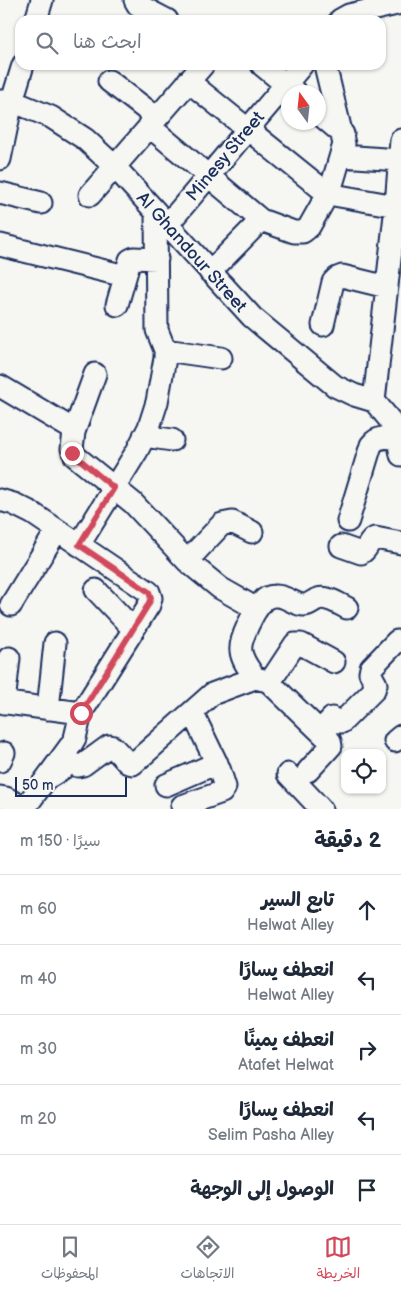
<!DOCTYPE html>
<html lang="ar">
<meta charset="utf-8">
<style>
body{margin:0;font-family:"Balsamiq Sans","Playpen Sans Arabic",sans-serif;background:#f6f6f7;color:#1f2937;direction:rtl}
.controls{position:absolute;right:15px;bottom:15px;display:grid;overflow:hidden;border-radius:10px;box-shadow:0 1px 4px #0004}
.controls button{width:45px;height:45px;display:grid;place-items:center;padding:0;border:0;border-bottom:1px solid #e0e1e3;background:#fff;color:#1f2937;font:25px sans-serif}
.compass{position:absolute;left:281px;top:85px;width:45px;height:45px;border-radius:50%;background:#fff;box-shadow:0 1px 4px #0004;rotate:345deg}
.scale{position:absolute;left:15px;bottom:12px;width:112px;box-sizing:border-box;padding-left:5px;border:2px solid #1b2f5e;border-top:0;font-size:14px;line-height:18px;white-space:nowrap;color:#1b2f5e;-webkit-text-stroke:4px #f6f6f2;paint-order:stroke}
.stop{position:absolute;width:15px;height:15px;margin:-11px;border:4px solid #d1495b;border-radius:50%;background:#fff}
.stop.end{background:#d1495b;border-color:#fff;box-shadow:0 1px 5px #0008}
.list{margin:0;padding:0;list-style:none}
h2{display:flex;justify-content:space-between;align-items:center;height:65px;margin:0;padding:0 20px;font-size:21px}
h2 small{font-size:16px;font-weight:400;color:#747a83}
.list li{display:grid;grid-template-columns:32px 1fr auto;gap:15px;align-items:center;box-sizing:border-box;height:70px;padding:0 20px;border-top:1px solid #e0e1e3}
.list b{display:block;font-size:19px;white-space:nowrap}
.list p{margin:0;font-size:16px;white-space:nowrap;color:#747a83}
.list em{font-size:16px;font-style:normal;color:#747a83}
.icon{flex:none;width:28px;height:28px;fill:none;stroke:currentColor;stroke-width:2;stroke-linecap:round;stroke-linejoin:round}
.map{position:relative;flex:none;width:401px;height:809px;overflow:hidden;direction:ltr}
.search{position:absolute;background:#fff;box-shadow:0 1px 4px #0004;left:15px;right:15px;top:15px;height:55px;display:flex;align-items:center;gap:12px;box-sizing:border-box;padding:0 18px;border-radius:15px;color:#747a83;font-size:19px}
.sheet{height:415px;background:#fff}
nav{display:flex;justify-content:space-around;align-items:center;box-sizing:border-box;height:70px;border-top:1px solid #e0e1e3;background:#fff;font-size:14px;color:#747a83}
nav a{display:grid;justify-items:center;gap:2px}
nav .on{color:#d1495b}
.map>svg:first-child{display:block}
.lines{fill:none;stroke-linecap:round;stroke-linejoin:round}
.minor-casing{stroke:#1b2f5e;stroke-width:25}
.minor{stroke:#f6f6f2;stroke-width:21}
.route{stroke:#d1495b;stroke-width:6}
.labels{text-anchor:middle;stroke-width:4;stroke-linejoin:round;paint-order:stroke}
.street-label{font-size:18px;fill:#1b2f5e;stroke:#f6f6f2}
</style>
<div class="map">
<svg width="401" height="809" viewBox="0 0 401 809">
<rect width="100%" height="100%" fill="#f6f6f2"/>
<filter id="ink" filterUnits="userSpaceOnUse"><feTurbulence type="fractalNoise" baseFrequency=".02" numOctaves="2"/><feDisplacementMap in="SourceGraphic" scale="10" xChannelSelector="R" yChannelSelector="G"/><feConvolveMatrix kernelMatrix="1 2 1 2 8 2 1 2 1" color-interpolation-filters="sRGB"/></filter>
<g filter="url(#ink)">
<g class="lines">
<defs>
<path id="minor" d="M135,0L138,5L167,20
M36,20L42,0
M340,20L349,15L401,3
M262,65L295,92
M109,81L156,117
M188,81L328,194L396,206
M0,101H12L51,117L85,139L114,166L252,317L335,386L354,395L374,401L389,419L398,439L401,455
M318,113L343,134
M149,126L261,220L294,232H303L309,227L331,188L344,144L325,65
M342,156L399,160
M0,159L12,101L23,65
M0,193L41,203
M90,195L203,65
M168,224L302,65
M0,245L125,276
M210,272L261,220
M117,305L130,260L134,258L157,259
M323,325L333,282L337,278L342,276L387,287
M165,350L221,358
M0,386L69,427L74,432L72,449L75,456L133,503L187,561L220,588L257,609
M374,401L396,206L401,140
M74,432L95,374
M144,436L172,440
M0,500L14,504L32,513L149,592L151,598L149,605L81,713L75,738L71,745L24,809
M348,521L371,445C378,435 390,437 401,440
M79,545L137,451L149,427L157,402L165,358V350L157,330L156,212
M341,546L361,553C368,550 368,541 375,538L401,543
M187,561L222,524L232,522L252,532
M96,590L133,629
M11,605L57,530
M255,678C250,670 242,661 241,651C239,640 254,611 262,602C265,598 270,596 275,596C286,595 294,605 304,605C310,605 313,600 318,599C327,596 339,604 347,608
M270,682L295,644H301L334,662
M0,702L81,713
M4,703L9,658
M48,709L55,643
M320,731L332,718L339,722H342L374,690L376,684L370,673L371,668L397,641
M395,741L401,736
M0,761L4,753
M288,774L321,809
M51,776L71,763L78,766L83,765L109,746L113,747L128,763L133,764L212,694L255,678L268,681L330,741L331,746L308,771
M166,785L217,763
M0,797L6,798L24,808
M182,806L222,792L225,787L219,768L192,712"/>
</defs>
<!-- minor casing -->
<use href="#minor" class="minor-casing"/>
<!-- minor -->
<use href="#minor" class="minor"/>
</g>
</g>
<g class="lines" filter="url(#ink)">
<!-- route -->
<path class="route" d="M72,453L114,488L79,545L149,592L151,598L148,605L81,713"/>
</g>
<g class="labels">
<!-- street labels -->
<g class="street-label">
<text transform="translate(225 156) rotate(-50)" y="6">Minesy Street</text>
<text transform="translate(192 252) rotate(48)" y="6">Al Ghandour Street</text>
</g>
</g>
</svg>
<div class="controls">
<button><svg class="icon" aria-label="locate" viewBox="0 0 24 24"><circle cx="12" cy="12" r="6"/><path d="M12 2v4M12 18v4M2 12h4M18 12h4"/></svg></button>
</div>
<svg class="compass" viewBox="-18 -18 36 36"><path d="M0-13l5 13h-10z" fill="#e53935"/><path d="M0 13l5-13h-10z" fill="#747a83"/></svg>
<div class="scale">50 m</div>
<div class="stop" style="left:81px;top:713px"></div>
<div class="stop end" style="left:72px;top:453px"></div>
<div class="search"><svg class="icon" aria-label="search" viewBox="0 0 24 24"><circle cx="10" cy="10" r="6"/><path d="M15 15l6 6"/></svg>ابحث هنا</div>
</div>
<section class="sheet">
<h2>2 دقيقة<small>سيرًا · 150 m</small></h2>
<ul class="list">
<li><svg class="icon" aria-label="ahead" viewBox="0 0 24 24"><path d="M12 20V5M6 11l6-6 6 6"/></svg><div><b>تابع السير</b><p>Helwat Alley</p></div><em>60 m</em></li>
<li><svg class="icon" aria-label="left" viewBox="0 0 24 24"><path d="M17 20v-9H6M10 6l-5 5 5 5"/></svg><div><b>انعطف يسارًا</b><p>Helwat Alley</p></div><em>40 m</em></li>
<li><svg class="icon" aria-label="right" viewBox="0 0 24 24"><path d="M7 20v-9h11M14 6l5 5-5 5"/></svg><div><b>انعطف يمينًا</b><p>Atafet Helwat</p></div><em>30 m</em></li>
<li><svg class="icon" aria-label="left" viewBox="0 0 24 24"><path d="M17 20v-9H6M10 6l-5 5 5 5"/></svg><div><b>انعطف يسارًا</b><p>Selim Pasha Alley</p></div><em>20 m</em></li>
<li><svg class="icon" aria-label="arrive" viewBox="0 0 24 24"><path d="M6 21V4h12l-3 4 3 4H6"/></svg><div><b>الوصول إلى الوجهة</b></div></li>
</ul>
</section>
<nav>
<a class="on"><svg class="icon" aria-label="map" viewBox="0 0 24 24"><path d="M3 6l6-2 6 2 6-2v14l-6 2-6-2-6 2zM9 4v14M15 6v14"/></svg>الخريطة</a>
<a><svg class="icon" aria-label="directions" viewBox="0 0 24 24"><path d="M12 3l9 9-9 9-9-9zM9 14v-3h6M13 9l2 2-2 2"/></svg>الاتجاهات</a>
<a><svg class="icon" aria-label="saved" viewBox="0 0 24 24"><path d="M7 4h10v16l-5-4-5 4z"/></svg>المحفوظات</a>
</nav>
